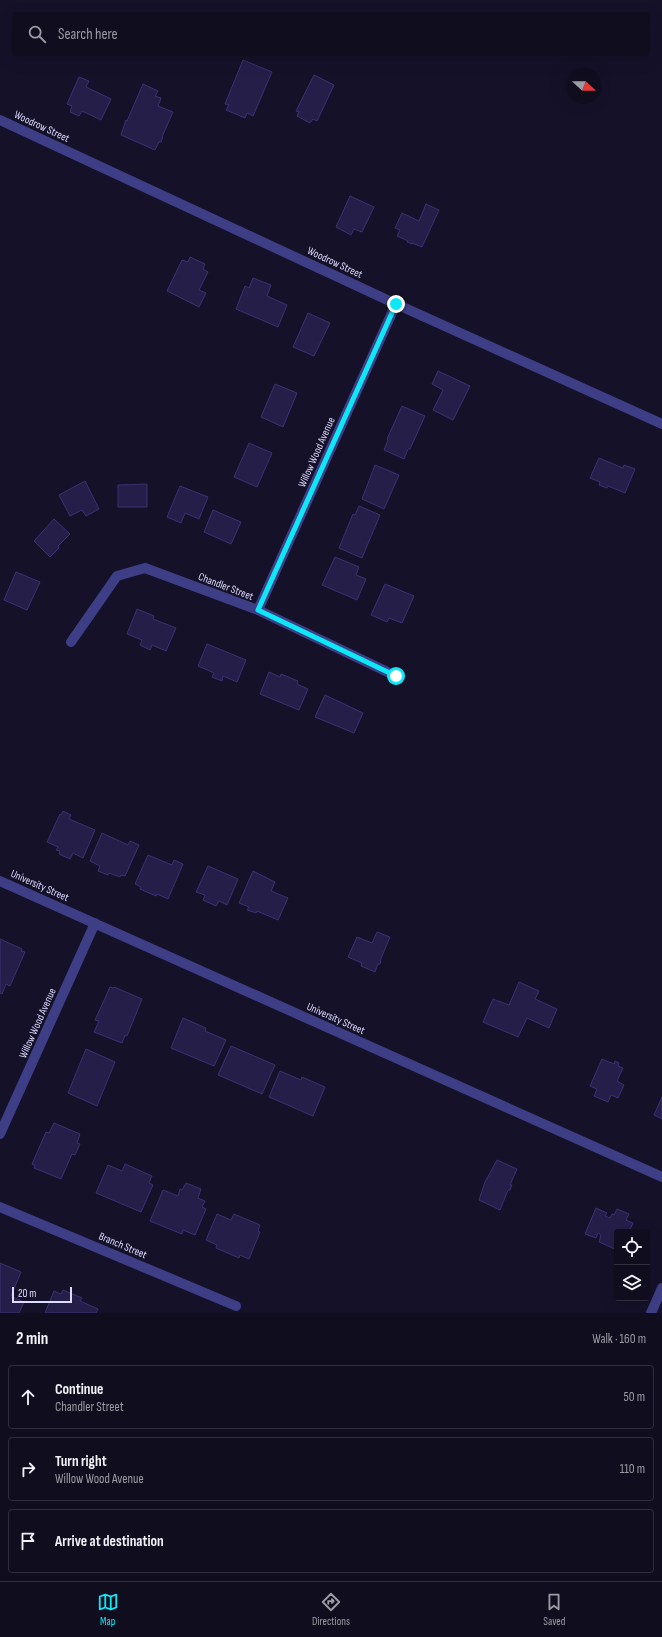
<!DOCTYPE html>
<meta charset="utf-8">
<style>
body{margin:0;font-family:"Sofia Sans Condensed",sans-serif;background:#191628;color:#f1f3f6}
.controls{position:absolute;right:12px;bottom:12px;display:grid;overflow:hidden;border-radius:4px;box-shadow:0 4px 16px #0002}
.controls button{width:36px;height:36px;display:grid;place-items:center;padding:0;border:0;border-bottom:1px solid #302d3d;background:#100d1f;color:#f1f3f6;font:20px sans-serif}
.compass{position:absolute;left:566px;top:68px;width:36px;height:36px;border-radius:50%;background:#100d1f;box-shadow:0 4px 16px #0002;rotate:112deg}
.scale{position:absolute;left:12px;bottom:10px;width:60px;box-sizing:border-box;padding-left:4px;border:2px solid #dddbfe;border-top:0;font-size:11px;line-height:14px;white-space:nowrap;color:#dddbfe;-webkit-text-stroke:3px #151129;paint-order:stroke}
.stop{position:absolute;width:12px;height:12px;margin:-9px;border:3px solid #0ee8f6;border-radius:50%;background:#fff}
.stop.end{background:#0ee8f6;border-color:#fff;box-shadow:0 1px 4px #0008}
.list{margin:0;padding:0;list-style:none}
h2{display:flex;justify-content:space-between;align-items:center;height:52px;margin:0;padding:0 16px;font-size:17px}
h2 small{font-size:13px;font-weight:400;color:#9c9ca4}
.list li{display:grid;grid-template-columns:26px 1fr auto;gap:12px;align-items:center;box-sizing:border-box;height:64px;margin:0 8px 8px;padding:0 8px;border:1px solid #302d3d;border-radius:4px}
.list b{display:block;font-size:15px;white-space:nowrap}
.list p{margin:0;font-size:13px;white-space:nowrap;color:#9c9ca4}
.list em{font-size:13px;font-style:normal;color:#9c9ca4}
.icon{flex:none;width:22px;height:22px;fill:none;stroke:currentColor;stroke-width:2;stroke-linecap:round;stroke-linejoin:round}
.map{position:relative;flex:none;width:662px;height:1313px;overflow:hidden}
.search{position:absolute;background:#100d1f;box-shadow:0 4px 16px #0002;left:12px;right:12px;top:12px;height:44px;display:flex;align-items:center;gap:10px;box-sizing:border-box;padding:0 14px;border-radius:4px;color:#9c9ca4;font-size:15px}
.sheet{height:268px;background:#100d1f}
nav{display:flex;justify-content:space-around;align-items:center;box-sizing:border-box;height:56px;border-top:1px solid #302d3d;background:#100d1f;font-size:11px;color:#9c9ca4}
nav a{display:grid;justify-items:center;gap:2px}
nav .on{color:#0ee8f6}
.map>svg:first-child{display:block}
.building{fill:#251e49;stroke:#3c3174}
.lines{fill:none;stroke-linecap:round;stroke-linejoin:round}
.minor{stroke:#3e3e86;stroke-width:10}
.route{stroke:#0ee8f6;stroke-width:5}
.labels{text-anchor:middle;stroke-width:3;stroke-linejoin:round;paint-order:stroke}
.street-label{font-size:11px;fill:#dddbfe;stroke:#151129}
</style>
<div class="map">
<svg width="662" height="1313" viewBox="0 0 662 1313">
<rect width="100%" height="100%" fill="#151129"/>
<!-- building -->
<path class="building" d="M243,60L272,72L253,116L247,113L245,118L226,110L229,105L225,104Z
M314,75L334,85L317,121L313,119L310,123L297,116L299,112L296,111Z
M79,77L89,81L86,87L111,99L101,120L82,111L79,116L70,112L72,106L67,104Z
M143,84L158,91L155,96L161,98L158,106L173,112L162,137H163L161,142H159L155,150L121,135L126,120L127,121Z
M350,196L374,207L362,232L354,229L351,235L336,227Z
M426,204L439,210L422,247L412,243V244L407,242L408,241L397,236L400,230L395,228L402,213L419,221Z
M190,257L205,264L203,269L208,272L199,290L206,293L199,307L167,291L182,260L188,262Z
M253,278L271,285L267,296L287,305L278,327L236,309L245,286L249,288Z
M308,313L330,323L314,356L293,347Z
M438,371L470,386L453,420L433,410L443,390L432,384Z
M275,384L297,393L283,427L261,417Z
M402,406L425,416L410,449H408L404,459L384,450L388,440L387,439Z
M249,443L272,453L257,487L234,477Z
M599,458L623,468L624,465L635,469L625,493L608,486L607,488L599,485L600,482L590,478Z
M375,465L399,475L384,509L362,499Z
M85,481L99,509L86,516L82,510L70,516L59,495Z
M147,484V507H118V485Z
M180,486L208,497L199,519L185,513L181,523L167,517Z
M359,506L380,515L362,558L339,548L353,514L355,515Z
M213,510L241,522L231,544L204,532Z
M54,519L70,534L58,546L59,548L50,557L34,541Z
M335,557L359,567L356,575L366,579L357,600L322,585Z
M16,572L40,582L27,610L4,600Z
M385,584L414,596L402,623L389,618L387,622L371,615Z
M137,609L154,616L153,619L176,628L166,651L152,645L150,650L140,645L142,640L127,634Z
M207,644L246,660L237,682L223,676L222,681L212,677L214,673L198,666Z
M269,672L280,677L281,674L298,681L297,684L308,689L299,710L260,694Z
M325,695L363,713L354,733L315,717Z
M63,811L71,815L69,819L95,830L83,858L73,853L70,859L59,854L60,851L56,850L58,847L47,842L60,814L61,815Z
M102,833L128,845L130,841L139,845L125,876L121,875L120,877L109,873L108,875L98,871L100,866L90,861Z
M148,855L172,865L174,860L183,864L168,899L157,894L156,896L140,889L141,887L135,884Z
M208,866L238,879L227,905L219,901L216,906L203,900L205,895L196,892Z
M253,871L275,882L271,891L288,898L278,920L257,911L256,913L247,910L249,907L239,903Z
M377,932L390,937L380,961H381L380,964H378L375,972L361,966L362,963L348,957L357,937L372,943Z
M0,939L22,949L21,951L25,952L10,986L6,984L2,994L0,993Z
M519,982L539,991L535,999L557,1009L549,1028L527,1018L518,1037L483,1022L493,999L509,1005Z
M110,987L113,988L114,987L142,999L127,1036L125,1035L122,1043L94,1032L99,1021L95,1020Z
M183,1018L206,1028L205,1031L226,1040L214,1066L171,1048Z
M231,1046L275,1065L262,1094L218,1075Z
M86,1049L115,1062L97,1106L68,1093Z
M602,1059L614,1064L615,1061L619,1063L618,1066L623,1068L617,1081L624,1085L618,1098L611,1095L608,1102L594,1096L597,1089L590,1086Z
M280,1071L301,1080L302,1077L325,1087L313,1116L269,1097Z
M662,1097V1119L654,1115Z
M54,1123L80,1134L77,1143L80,1144L75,1155L72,1154L61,1179L34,1168L35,1166L32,1164L46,1132L49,1133Z
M497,1160L517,1169L510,1185H512L510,1190H508L500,1210L479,1200L485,1182Z
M125,1164L152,1176L149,1183L153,1185L141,1212L96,1193L108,1165L122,1171Z
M186,1183L201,1189L198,1198L205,1201L202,1207L206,1209L195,1235L183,1230L182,1234L150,1221L163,1190L178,1196L180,1189L182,1190Z
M596,1208L607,1213L605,1216L610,1218L612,1214L614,1215L617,1209L629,1214L626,1220L633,1223L629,1232H617V1250L599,1242L601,1235L598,1233L596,1238L585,1234Z
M217,1214L231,1220L234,1214L260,1225L258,1231L260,1232L249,1259L240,1255L239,1258L216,1248L217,1245L206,1240Z
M0,1263L21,1272L11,1296L24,1302L19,1313H0Z
M63,1290L82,1298L80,1301L98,1309L96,1313H45L54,1291L61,1294Z"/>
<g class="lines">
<!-- minor -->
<path class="minor" d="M0,120L396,304L662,424
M258,610L396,304
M71,642L117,576L145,568L258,610L396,676
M0,881L662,1177
M0,1134L95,923
M0,1207L236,1306
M651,1313L662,1288"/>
</g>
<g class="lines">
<!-- route -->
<path class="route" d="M396,304L258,610L396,676"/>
</g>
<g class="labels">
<!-- street labels -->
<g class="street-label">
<text transform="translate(42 126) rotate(25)" y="4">Woodrow Street</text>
<text transform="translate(335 262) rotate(25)" y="4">Woodrow Street</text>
<text transform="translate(316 452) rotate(-66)" y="4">Willow Wood Avenue</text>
<text transform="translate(226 586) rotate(21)" y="4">Chandler Street</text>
<text transform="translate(40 885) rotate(24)" y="4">University Street</text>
<text transform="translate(336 1018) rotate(24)" y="4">University Street</text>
<text transform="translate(37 1023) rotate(-66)" y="4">Willow Wood Avenue</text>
<text transform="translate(123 1245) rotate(23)" y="4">Branch Street</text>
</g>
</g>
</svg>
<div class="controls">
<button><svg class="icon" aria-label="locate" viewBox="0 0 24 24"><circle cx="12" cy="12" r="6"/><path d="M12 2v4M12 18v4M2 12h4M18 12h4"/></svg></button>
<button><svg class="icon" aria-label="layers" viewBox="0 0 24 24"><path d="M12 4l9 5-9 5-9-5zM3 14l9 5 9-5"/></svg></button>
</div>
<svg class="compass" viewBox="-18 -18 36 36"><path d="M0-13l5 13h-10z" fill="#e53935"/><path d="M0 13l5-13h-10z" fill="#9c9ca4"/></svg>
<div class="scale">20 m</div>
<div class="stop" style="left:396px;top:676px"></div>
<div class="stop end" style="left:396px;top:304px"></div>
<div class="search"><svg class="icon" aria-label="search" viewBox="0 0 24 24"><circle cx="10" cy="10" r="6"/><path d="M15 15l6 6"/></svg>Search here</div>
</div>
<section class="sheet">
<h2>2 min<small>Walk · 160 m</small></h2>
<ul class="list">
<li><svg class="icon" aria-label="ahead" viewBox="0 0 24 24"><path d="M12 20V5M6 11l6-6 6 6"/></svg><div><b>Continue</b><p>Chandler Street</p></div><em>50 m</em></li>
<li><svg class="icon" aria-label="right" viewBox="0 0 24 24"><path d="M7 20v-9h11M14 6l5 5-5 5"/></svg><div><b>Turn right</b><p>Willow Wood Avenue</p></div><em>110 m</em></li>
<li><svg class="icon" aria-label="arrive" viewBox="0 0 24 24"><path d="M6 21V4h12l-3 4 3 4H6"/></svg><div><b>Arrive at destination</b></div></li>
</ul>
</section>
<nav>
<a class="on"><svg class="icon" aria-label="map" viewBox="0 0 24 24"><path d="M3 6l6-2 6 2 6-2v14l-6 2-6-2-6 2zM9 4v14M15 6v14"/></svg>Map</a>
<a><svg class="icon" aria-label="directions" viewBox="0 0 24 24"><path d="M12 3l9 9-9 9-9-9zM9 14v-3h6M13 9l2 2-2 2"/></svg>Directions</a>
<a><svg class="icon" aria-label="saved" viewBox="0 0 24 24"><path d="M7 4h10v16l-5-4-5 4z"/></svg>Saved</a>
</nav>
